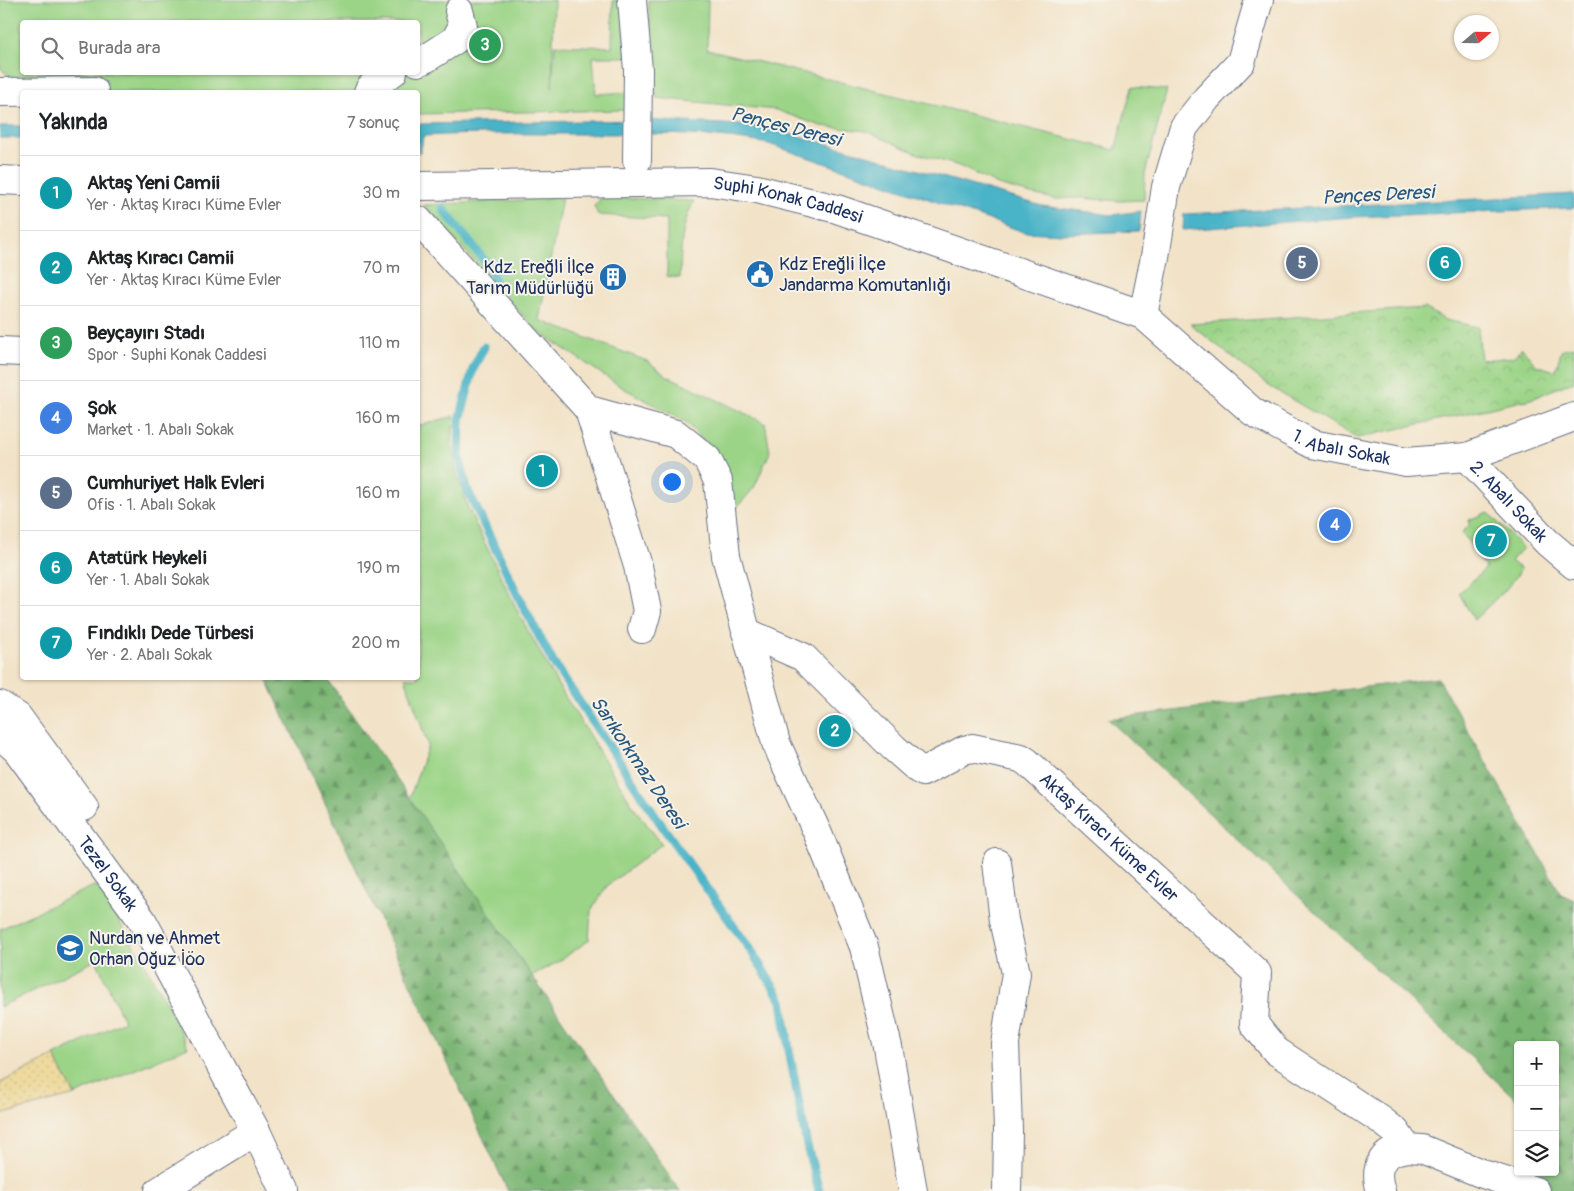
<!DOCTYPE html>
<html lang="tr">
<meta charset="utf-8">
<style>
body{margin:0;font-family:Pangolin,sans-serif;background:#f6f6f6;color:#202124}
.controls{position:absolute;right:15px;bottom:15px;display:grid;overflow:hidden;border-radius:5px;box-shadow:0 1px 4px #0004}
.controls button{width:45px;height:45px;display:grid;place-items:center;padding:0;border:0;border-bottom:1px solid #e0e0e0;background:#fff;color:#202124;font:25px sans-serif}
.compass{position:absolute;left:1454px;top:15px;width:45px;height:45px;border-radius:50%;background:#fff;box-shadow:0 1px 4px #0004;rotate:70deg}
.you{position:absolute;left:671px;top:481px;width:18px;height:18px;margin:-12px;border:4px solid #fff;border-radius:50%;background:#1a73e8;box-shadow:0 0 0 8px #1a73e833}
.badge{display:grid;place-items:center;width:32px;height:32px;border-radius:50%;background:#1f6fb2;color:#fff;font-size:16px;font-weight:700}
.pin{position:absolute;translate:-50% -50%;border:2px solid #fff;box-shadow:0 1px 5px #0006}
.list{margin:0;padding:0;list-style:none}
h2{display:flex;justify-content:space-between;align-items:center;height:65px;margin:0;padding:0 20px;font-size:21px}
h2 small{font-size:16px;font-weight:400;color:#757577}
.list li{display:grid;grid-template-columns:32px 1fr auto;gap:15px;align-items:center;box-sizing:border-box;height:75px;padding:0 20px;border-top:1px solid #e0e0e0}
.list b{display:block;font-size:19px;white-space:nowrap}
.list p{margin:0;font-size:16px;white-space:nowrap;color:#757577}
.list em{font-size:16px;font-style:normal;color:#757577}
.icon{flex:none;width:28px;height:28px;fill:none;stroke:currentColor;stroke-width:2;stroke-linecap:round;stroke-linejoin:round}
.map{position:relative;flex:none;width:1574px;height:1191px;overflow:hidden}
.search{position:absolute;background:#fff;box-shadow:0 1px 4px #0004;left:20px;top:20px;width:400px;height:55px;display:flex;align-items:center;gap:12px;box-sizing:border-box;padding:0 18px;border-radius:5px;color:#757577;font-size:19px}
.panel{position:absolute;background:#fff;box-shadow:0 1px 4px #0004;left:20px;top:90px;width:400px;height:590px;border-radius:5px}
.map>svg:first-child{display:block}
.green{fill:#9bd487;stroke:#5b8272;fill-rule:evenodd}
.forest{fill:url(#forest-firs);stroke:#4c7269}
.sand{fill:url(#sand-dots);stroke:#84847e}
.park{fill:url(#park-crowns);stroke:#5b8272}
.water{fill:#49b3c7;stroke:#327192}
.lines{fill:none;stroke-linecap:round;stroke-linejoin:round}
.stream{stroke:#49b3c7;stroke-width:9}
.minor-casing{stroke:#666e83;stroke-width:30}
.minor{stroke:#fff;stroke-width:28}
.labels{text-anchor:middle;stroke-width:4;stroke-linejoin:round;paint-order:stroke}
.street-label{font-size:18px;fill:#1b2f5e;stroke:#f7f3e8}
.poi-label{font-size:18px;fill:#1b2f5e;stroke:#f7f3e8;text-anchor:start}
.water-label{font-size:19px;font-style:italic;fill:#29577e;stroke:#f7f3e8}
</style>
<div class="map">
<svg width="1574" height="1191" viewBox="0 0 1574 1191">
<defs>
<pattern id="forest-firs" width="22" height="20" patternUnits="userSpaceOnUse" patternTransform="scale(1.25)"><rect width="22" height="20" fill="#7cb674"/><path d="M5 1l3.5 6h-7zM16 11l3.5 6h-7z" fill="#659462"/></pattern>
<pattern id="sand-dots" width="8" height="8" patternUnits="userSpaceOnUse" patternTransform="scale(1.25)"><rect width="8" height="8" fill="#eeda9e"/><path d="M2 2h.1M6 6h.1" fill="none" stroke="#ccbb8a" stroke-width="1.8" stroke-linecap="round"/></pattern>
<pattern id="park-crowns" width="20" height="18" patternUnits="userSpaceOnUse" patternTransform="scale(1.25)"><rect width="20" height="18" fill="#9bd487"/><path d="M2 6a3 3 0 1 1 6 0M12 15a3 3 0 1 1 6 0" fill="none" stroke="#85b677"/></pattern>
</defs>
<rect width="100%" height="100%" fill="#f7f3e8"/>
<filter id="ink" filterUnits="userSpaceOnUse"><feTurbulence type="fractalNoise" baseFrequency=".02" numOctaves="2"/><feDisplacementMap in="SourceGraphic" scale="10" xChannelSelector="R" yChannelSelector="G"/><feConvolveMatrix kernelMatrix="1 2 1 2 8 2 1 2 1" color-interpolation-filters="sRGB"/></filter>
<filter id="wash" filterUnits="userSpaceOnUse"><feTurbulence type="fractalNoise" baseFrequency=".0096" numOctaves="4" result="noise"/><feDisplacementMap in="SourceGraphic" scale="20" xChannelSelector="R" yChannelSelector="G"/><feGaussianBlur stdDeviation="1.12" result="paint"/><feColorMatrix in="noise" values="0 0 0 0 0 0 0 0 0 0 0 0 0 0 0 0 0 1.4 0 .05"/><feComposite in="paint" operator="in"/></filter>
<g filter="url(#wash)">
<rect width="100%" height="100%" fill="#f2e3c8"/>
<!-- green -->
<path class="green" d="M0,0H554L552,88L555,45L612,47L613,0H621L627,57H593L596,94L630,92L629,110L418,114V92H28L0,68ZM22,22H418V72H22Z
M648,0H708L707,49L1115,150L1132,87L1167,90L1145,174L1144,200L1120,201L1080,198L1055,199L1031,194L998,185L959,166L916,153L866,131L821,126L776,110L656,98Z
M602,197L694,201C680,228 681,249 680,278L667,276V219L598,215L594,206Z
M562,198L539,320L647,361L666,375L765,423L770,452L754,488L732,513L703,441L686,422L623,388L537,331L424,205Z
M454,416L452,446L456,471L468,508L519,614L558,685L635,809L662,844L607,886L591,911L589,940L558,962L513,985L403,817L428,745L405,678H418V426Z
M1488,512L1523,548L1511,561L1521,569L1511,584L1474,620L1459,593L1486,568L1462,532L1469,526V520Z
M96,885L132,942L166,1002L188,1047L75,1095L54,1056L124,1021L96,960L0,1007V929Z"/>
<!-- forest -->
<path class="forest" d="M266,678H327L680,1191H508Z
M1438,678L1561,894L1574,900V1191H1530L1537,1172H1555V1045H1518V1101L1108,719Z"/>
<!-- sand -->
<path class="sand" d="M54,1056L75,1095L0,1115V1083Z"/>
<!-- park -->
<path class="park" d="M1425,308L1445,320L1478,327L1481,360L1513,357L1522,348L1536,365L1555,371L1562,349L1574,347V381L1531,399L1357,438L1269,386L1190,324Z"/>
<!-- water -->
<path class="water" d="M643,120L762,126L850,150L1042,206L1112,215L1141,211L1139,231L1062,234L1024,232L769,144C705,132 648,134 583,134C530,134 476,133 423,136L421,151L418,153V124Z
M0,126H22V138H0Z
M1574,194V208L1353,217L1183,230L1184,214Z"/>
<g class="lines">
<!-- stream -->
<path class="stream" d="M443,209L492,270L494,283
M484,347L473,369L460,420L459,456L467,489L523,606L554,664L665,830L752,952L782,1001L789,1050L807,1146L819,1191"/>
</g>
</g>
<g filter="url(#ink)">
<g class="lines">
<defs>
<g id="minor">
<path d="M632,0L638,70L637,160"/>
<path d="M418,62L427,58L455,40L463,26L459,11"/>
<path d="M0,92L94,91V92"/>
<path d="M368,92L370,88L393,72"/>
<path d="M0,180L22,181"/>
<path id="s1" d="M418,186L710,182L757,189L837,209L1143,315L1253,412L1312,444L1406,462L1467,457L1574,417"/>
<path d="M418,220L589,410L676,434L707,459L718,481L726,556L776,743L818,834L864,947L888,1047L913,1191"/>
<path d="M1143,315L1155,257L1166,187L1184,127L1207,98L1241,62L1259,0"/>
<path d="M0,351L22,352"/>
<path d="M589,410L638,566L647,611L642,629"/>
<path id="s2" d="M1467,457L1547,542L1574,565"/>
<path id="s3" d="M746,632L803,657L894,748L918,769L923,772L964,750L972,748L1021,758L1027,762L1257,973L1254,1024L1276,1051L1381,1120L1396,1132L1407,1148C1382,1151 1373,1167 1381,1191"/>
<path d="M0,705L18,717L84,807"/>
<path id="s4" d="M0,735L17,750L142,920L256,1131L284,1191"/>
<path d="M997,863L1004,920L1016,973L1005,1044L1008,1130L1007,1191"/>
<path d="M1407,1148L1422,1149L1483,1174L1535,1191"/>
<path d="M159,1191L256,1131"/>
</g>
</defs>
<!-- minor casing -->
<use href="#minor" class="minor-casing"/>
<!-- minor -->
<use href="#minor" class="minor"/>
</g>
</g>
<!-- icons -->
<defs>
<symbol id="civic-disc" viewBox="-11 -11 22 22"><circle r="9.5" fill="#1f6fb2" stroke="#f7f3e8"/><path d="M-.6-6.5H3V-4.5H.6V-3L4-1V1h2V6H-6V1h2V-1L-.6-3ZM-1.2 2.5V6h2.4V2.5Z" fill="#fff"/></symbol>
<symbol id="building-disc" viewBox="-11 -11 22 22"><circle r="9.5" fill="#1f6fb2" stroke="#f7f3e8"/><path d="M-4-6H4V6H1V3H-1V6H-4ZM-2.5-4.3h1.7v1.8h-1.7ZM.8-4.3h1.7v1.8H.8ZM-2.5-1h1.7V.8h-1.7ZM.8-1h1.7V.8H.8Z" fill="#fff"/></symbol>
<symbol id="school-disc" viewBox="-11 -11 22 22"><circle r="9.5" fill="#1f6fb2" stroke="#f7f3e8"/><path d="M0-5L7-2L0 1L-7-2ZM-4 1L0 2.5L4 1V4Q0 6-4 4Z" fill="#fff"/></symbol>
</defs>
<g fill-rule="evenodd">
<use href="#civic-disc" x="744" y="258" width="32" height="32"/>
<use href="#building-disc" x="597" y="261" width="32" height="32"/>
<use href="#school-disc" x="54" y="932" width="32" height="32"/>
</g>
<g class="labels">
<!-- street labels -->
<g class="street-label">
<text dy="6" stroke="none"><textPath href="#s1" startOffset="372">Suphi Konak Caddesi</textPath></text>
<text dy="6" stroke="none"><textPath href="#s1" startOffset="989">1. Abalı Sokak</textPath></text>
<text dy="6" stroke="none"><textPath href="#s2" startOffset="61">2. Abalı Sokak</textPath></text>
<text dy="6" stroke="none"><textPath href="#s3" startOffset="452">Aktaş Kıracı Küme Evler</textPath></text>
<text dy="6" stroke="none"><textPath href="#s4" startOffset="176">Tezel Sokak</textPath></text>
</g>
<!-- poi labels -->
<g class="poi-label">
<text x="779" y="270">Kdz Ereğli İlçe<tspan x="779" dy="21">Jandarma Komutanlığı</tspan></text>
<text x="594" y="273" text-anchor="end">Kdz. Ereğli İlçe<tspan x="594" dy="21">Tarım Müdürlüğü</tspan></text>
<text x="89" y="944">Nurdan ve Ahmet<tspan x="89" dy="21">Orhan Oğuz İöo</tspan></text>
</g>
<!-- water labels -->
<g class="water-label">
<text transform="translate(786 126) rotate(14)" y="7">Pençes Deresi</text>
<text transform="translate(1378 194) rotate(-3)" y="7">Pençes Deresi</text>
<text transform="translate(639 762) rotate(56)" y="7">Sarıkorkmaz Deresi</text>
</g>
</g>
</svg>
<div class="controls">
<button>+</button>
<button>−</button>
<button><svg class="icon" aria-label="layers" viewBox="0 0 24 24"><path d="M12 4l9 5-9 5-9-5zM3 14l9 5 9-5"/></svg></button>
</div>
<svg class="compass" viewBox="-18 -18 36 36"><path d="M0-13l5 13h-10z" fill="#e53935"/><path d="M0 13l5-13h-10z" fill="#757577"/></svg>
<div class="you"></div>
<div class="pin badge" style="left:542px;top:471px;background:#0f9aa8">1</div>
<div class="pin badge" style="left:835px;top:731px;background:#0f9aa8">2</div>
<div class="pin badge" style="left:485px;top:45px;background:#2e9e5b">3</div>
<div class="pin badge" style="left:1335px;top:525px;background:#3f7fe0">4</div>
<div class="pin badge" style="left:1302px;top:263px;background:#5c6f8a">5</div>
<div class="pin badge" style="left:1445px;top:263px;background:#0f9aa8">6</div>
<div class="pin badge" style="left:1491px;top:541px;background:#0f9aa8">7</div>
<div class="search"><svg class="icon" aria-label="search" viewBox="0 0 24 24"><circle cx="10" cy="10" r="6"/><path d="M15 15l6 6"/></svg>Burada ara</div>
<section class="panel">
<h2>Yakında<small>7 sonuç</small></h2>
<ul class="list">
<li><span class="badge" style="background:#0f9aa8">1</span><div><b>Aktaş Yeni Camii</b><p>Yer · Aktaş Kıracı Küme Evler</p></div><em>30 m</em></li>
<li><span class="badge" style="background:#0f9aa8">2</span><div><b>Aktaş Kıracı Camii</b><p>Yer · Aktaş Kıracı Küme Evler</p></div><em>70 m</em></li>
<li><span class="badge" style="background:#2e9e5b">3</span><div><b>Beyçayırı Stadı</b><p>Spor · Suphi Konak Caddesi</p></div><em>110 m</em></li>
<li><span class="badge" style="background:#3f7fe0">4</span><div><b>Şok</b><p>Market · 1. Abalı Sokak</p></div><em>160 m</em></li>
<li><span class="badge" style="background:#5c6f8a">5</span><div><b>Cumhuriyet Halk Evleri</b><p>Ofis · 1. Abalı Sokak</p></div><em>160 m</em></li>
<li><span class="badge" style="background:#0f9aa8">6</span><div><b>Atatürk Heykeli</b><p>Yer · 1. Abalı Sokak</p></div><em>190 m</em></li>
<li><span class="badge" style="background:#0f9aa8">7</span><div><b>Fındıklı Dede Türbesi</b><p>Yer · 2. Abalı Sokak</p></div><em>200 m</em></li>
</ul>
</section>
</div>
